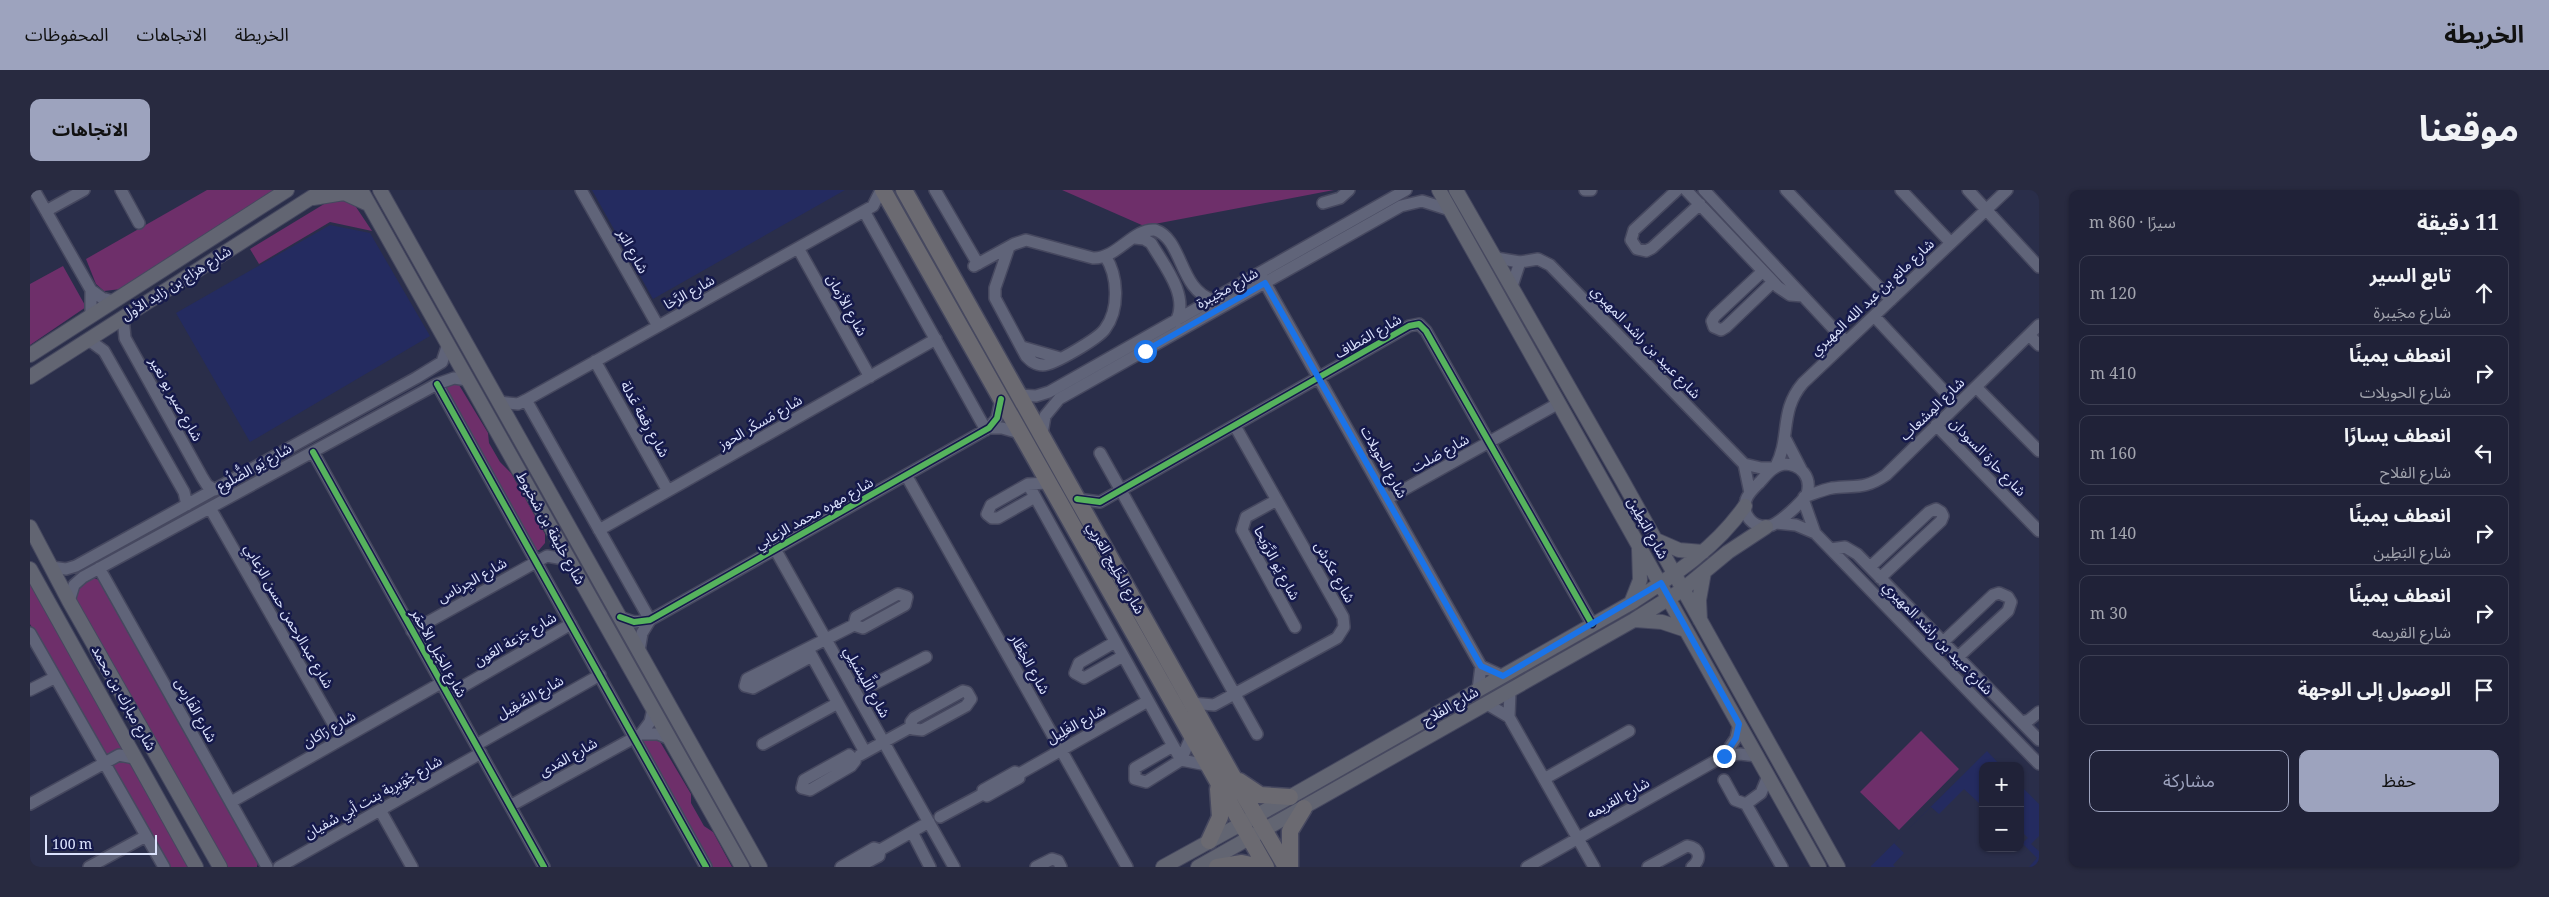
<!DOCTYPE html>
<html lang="ar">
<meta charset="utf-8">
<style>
body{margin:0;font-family:"Noto Serif","Noto Sans Arabic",serif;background:#282a40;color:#f1f3f6;direction:rtl}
.controls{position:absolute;right:15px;bottom:15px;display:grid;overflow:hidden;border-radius:10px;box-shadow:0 1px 4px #0004}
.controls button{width:45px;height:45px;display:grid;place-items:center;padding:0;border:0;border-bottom:1px solid #3d3f53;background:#202238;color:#f1f3f6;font:25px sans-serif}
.scale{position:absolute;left:15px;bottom:12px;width:112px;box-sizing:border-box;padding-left:5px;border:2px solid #dbe2fc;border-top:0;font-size:14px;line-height:18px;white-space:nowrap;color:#dbe2fc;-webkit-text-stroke:4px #15194b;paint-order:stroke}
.stop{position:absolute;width:15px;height:15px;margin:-11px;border:4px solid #1a73e8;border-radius:50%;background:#fff}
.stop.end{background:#1a73e8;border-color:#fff;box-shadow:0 1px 5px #0008}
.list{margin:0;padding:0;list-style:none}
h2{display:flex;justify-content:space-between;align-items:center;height:65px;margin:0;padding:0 20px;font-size:21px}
h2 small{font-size:16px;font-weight:400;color:#a2a4ae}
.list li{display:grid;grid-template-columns:32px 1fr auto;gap:15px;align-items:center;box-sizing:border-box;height:70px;margin:0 10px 10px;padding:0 10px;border:1px solid #3d3f53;border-radius:10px}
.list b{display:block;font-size:19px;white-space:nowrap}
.list p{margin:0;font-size:16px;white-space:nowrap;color:#a2a4ae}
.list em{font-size:16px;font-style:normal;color:#a2a4ae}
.actions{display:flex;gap:10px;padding:15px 20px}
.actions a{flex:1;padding:11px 0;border:1px solid #9da3be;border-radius:10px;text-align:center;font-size:18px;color:#9da3be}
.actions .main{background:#9da3be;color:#111}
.icon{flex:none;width:28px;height:28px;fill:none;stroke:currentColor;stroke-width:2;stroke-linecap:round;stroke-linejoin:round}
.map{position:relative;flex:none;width:2009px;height:677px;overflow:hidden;direction:ltr;border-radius:10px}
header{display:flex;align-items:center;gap:30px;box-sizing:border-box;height:70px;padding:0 25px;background:#9da3be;color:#111}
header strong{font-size:24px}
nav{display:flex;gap:28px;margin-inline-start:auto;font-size:18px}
.intro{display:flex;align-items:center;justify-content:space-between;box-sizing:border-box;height:120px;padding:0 30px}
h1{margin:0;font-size:35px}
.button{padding:12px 22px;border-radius:10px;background:#9da3be;color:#111;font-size:18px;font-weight:700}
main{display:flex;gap:30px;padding:0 30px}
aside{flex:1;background:#202238;border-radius:10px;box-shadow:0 1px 4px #0004}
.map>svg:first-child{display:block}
.built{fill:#242b60}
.green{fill:#6e2f6a}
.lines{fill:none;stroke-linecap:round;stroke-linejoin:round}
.minor-casing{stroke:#46485f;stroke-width:14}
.major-casing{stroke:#46485f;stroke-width:16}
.highway-casing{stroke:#46485f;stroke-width:19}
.minor{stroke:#606479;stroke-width:11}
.major{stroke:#626572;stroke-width:14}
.highway{stroke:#6b6a71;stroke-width:16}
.cycleway-casing{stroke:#15194b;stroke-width:9}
.cycleway{stroke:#56b35d;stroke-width:6}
.route{stroke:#1a73e8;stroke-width:6}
.labels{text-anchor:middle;stroke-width:5;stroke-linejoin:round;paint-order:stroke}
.street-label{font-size:14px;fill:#dbe2fc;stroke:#15194b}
</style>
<header>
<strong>الخريطة</strong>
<nav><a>الخريطة</a><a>الاتجاهات</a><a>المحفوظات</a></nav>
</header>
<div class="intro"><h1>موقعنا</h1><a class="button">الاتجاهات</a></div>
<main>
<aside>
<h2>11 دقيقة<small>سيرًا · 860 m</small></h2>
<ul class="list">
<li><svg class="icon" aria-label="ahead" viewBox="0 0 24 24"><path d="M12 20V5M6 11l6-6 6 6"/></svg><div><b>تابع السير</b><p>شارع مجَيبرة</p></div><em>120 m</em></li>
<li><svg class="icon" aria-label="right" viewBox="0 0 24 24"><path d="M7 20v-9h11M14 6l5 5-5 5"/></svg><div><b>انعطف يمينًا</b><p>شارع الحويلات</p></div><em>410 m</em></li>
<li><svg class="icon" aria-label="left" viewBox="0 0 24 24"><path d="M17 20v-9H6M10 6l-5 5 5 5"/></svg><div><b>انعطف يسارًا</b><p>شارع الفلاح</p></div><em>160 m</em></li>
<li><svg class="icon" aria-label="right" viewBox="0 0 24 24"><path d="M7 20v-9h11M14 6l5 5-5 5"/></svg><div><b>انعطف يمينًا</b><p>شارع البَطِين</p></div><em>140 m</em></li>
<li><svg class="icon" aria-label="right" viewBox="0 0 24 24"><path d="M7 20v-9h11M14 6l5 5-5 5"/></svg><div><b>انعطف يمينًا</b><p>شارع القريمه</p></div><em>30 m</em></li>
<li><svg class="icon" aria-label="arrive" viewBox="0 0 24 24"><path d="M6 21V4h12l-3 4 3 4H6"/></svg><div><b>الوصول إلى الوجهة</b></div></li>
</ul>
<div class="actions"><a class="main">حفظ</a><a>مشاركة</a></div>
</aside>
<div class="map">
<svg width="2009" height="677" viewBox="0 0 2009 677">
<rect width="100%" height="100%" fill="#2a2e4a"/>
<!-- built -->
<path class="built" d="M562,0H815L623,109Z
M300,35L340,43L400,146L220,252L146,123Z
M1957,561L1971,576H1953V611L1950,614L1934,599L1909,624L1901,617L1864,653L1874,663L1863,675L1865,677H1841V676Z
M1990,595L2009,614V646L2001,654L2009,661V677H1999L2007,668L1992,653L1998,648L1990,640Z"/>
<!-- green -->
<path class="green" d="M177,0H245L91,99L74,101L66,94L56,69Z
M1032,0H1304L1114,36Z
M304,8L324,14L342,41L300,32L229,74L220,59Z
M33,76L56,117L0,155V94Z
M426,190L458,243L459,253L470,272L481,283L515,344V353L509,360H505L416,205L414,192Z
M61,387L72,391L228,672L227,677H197L44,408L45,399Z
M0,392L96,566L161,677H140L0,434Z
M1891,541L1929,579L1869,640L1830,602Z
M614,546L629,550L661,604V613L674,636L683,642L702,677H680L609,553Z"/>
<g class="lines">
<defs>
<path id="minor" d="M4,0L61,100V125
M91,0L109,33
M551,0L628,136
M905,0L948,74
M1555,0H1561
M1647,0L1604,40L1601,50L1607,59L1616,61L1622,58L1670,14
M1656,0L1748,97L1760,105L1773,106
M1674,0L1816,152
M1756,0L1861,110
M1871,0L1921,53
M1938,0L2009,77
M1293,13L1310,8L1319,0
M16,21L54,0
M834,21L956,240
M1105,48L1114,49L1121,53C1133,74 1160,106 1146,131
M979,57L965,98V108L996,166C1001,171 1005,175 1013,175C1024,175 1069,148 1075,139C1090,119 1088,85 1075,66
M768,58L840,187
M1466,68L1490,72L1508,69L1520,75L1714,274L1720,303
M944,76L984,54L996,50L1063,68C1087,69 1103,38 1125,40C1153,49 1149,100 1183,110
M1733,81L1685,126L1682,131L1684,137L1691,140L1696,137L1743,92
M1230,84L1451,476L1473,486
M1482,96L1490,72
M61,100L72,108L83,111
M1844,126L1927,215
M93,127L95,148L172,287L177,295L185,300
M1999,145L2009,155
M55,151L63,153L74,161L154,302L157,315
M992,157L1030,168
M565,171L638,301
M407,194L676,677
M1946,197L2009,261
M989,205L1006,206L1019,202L1376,0
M496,210L620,430
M469,212L488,214L496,210L843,16L851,0
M1906,235L2009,341
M959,238H972L990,243
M1012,244L1015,226L1029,209L1371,16L1392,11L1420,20
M1756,250L1771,279
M283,262L514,677
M1070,263L1227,544
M1714,274L1731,278H1743
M1754,274C1771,274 1782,287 1777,304C1772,312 1749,334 1739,336C1724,339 1711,325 1716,310C1718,303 1725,297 1730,292C1737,284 1743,276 1754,274Z
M1746,276C1761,247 1749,221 1773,193L1977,0
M876,285L1097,677
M998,294L1151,570
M1005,307L968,328H962L957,324L961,315L998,294L1018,293
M1774,307C1783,304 1792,300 1802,298C1825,295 1834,300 1856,285L2009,135
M1047,309L1070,312L1379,136L1389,134L1396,141L1562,434
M1357,309L1529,213
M1773,309L1785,343
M1247,310L1216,327L1212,340L1265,437
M180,318L312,549
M1746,333L1766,335L1785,343L2009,574
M569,340L906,149
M745,359L924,677
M1801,359L1815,357L1827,364L2009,550
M21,377L36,379L46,376L386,188L412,172L418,154
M1840,377L1899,322L1906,319L1911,322L1913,326L1911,331L1850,388
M69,378L237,677
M868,404L877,407L875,415L833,438L824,435L826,427Z
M39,411L44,395L53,387L407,194L424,188L438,190
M590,427L604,432L620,430L959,238L967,228L971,209
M382,441L517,366L539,370
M0,443L134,677
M1085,452L1049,473L1045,483L1054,488L1093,466
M1913,452L1963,405L1969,403L1978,407L1981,412L1978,421L1928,467
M778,459L835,562
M609,461L612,443L620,430
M782,466L723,498L715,496L717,489L824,435
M838,497L896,467
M0,500L24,488
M1448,500L1451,476
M933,501L937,502L941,509L936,516L892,540L883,539L881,532L884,528Z
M1480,501L1479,527L1564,677
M418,505L541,434
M1161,513L1184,515L1307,448L1314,437L1313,427L1205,236
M1457,514L1479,527
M1992,532L1999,530L2009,522
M611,544H628L640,549
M733,554L808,513
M446,555L570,485
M1143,556L1105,578V589L1116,592L1151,570L1161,547
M819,565L825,571L821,576L780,600L772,598L774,590Z
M830,565L881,537
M1694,566L1706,548L1709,534
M1151,570L1177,575
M985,582L989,584V588L957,606L953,604V600Z
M989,584L1118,511
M1514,589L1599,541
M1694,590L1705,610L1716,614L1752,677
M201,612L411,493
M0,614L89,565L104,568
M1716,614L1731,603L1738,586
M480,616L611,544L620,532L623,519
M350,620L382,677
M910,627L953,604
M882,642L900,677
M850,660L899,632
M59,677L116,646
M249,677L451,563
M811,677L844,658L850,660L849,666L828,677
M1006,677L1022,669L1028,671L1031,677
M1497,677L1694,566L1710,564L1727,566
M1618,677L1657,656C1670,658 1672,669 1662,677"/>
<path id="major" d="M331,0L712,677
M350,0L730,677
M1409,0L1789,677
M1426,0L1592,290L1808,677
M283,8L314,3L338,14
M0,165L257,0
M0,187L293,0
M0,337L39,411L190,677
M1626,350L1649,360L1673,362
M0,379L166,677
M1601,413L1610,390L1609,359
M1605,430L1632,432L1656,440
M1670,430L1669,410L1674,382
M1133,677L1260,607L1601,413C1644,385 1685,359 1715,316
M1168,677L1604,430L1652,400L1698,362L1736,337"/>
<path id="highway" d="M853,0L1236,677
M874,0L1202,585L1256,677
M1209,591L1230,605L1260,607
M1179,651L1190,627L1188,599
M1187,677L1212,673L1230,677
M1260,677V641L1274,618"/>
</defs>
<!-- minor casing -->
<use href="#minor" class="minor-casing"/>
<!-- major casing -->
<use href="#major" class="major-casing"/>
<!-- highway casing -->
<use href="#highway" class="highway-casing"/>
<!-- minor -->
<use href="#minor" class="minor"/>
<!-- major -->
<use href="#major" class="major"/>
<!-- highway -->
<use href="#highway" class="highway"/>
<defs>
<path id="cycleway" d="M407,194L676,677
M283,262L514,677
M1047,309L1070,312L1379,136L1389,134L1396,141L1562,434
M590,427L604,432L620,430L959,238L967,228L971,209"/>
</defs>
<!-- cycleway casing -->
<use href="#cycleway" class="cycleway-casing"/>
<!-- cycleway -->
<use href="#cycleway" class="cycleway"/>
</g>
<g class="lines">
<!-- route -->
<path class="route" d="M1115,161L1235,93L1451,476L1473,486L1631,393L1709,534L1706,548L1694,566"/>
</g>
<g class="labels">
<!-- street labels -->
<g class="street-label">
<text transform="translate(603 61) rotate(61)" y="5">شارع البَر</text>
<text transform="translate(146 93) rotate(-32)" y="5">شارع هزاع بن زايد الأول</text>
<text transform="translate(1197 98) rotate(-29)" y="5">شارع مجَيبرة</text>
<text transform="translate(659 102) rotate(-29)" y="5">شارع الرَّخا</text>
<text transform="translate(1842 107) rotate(-43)" y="5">شارع مانع بن عبد الله المهيري</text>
<text transform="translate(817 115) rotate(61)" y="5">شارع الأزمان</text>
<text transform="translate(1338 146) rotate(-30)" y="5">شارع المَطاف</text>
<text transform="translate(1616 152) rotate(46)" y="5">شارع عبيد بن راشد المهيري</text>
<text transform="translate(146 209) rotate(61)" y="5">شارع صير بو نعير</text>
<text transform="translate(1902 219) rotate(-44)" y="5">شارع المِشعاب</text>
<text transform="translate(615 229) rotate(61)" y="5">شارع رِقعة عَدلة</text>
<text transform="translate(730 232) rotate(-30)" y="5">شارع مَسكَر الحوز</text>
<text transform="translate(1410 263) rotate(-29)" y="5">شارع صَلت</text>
<text transform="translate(1958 267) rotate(46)" y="5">شارع حارة السودان</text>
<text transform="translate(1354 272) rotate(61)" y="5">شارع الحويلات</text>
<text transform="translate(224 277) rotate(-29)" y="5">شارع يَو الضُّلُوع</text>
<text transform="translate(784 323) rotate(-29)" y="5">شارع مهره محمد الزعابي</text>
<text transform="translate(521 338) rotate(61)" y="5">شارع خليفة بن شخبوط</text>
<text transform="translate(1618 338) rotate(61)" y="5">شارع البَطِين</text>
<text transform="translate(1247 373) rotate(62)" y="5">شارع يَو الرِّوَيحا</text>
<text transform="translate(1086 378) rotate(61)" y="5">شارع الخَلِيج العَربِي</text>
<text transform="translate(1305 382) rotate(61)" y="5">شارع عكرش</text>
<text transform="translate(442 390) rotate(-29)" y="5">شارع الجِرناس</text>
<text transform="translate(259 426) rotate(60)" y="5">شارع عبدالرحمن حسن الزعابي</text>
<text transform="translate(1908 448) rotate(46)" y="5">شارع عبيد بن راشد المهيري</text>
<text transform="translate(485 449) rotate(-30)" y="5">شارع جَزعة العَون</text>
<text transform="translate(409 463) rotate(61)" y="5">شارع الجَبل الأحمَر</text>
<text transform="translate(1000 474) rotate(61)" y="5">شارع الخِطَّار</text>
<text transform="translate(837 492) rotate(61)" y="5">شارع اللِّيسَيلِي</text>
<text transform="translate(500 507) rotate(-29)" y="5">شارع الصَّقِيل</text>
<text transform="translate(94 508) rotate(61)" y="5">شارع مبارك بن محمد</text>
<text transform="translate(1420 516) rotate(-30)" y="5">شارع الفلاح</text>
<text transform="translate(166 520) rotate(61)" y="5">شارع الفَارِس</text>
<text transform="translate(1046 534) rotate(-29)" y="5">شارع الغَلِيل</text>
<text transform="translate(299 539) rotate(-30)" y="5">شارع رَاكان</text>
<text transform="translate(538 567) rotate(-29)" y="5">شارع المَدى</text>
<text transform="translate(343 607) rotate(-29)" y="5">شارع جُوَيرِية بنت أبي سُفيان</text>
<text transform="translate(1588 608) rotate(-29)" y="5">شارع القريمه</text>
</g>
</g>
</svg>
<div class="controls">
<button>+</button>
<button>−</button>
</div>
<div class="scale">100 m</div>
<div class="stop" style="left:1115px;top:161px"></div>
<div class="stop end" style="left:1694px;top:566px"></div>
</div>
</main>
